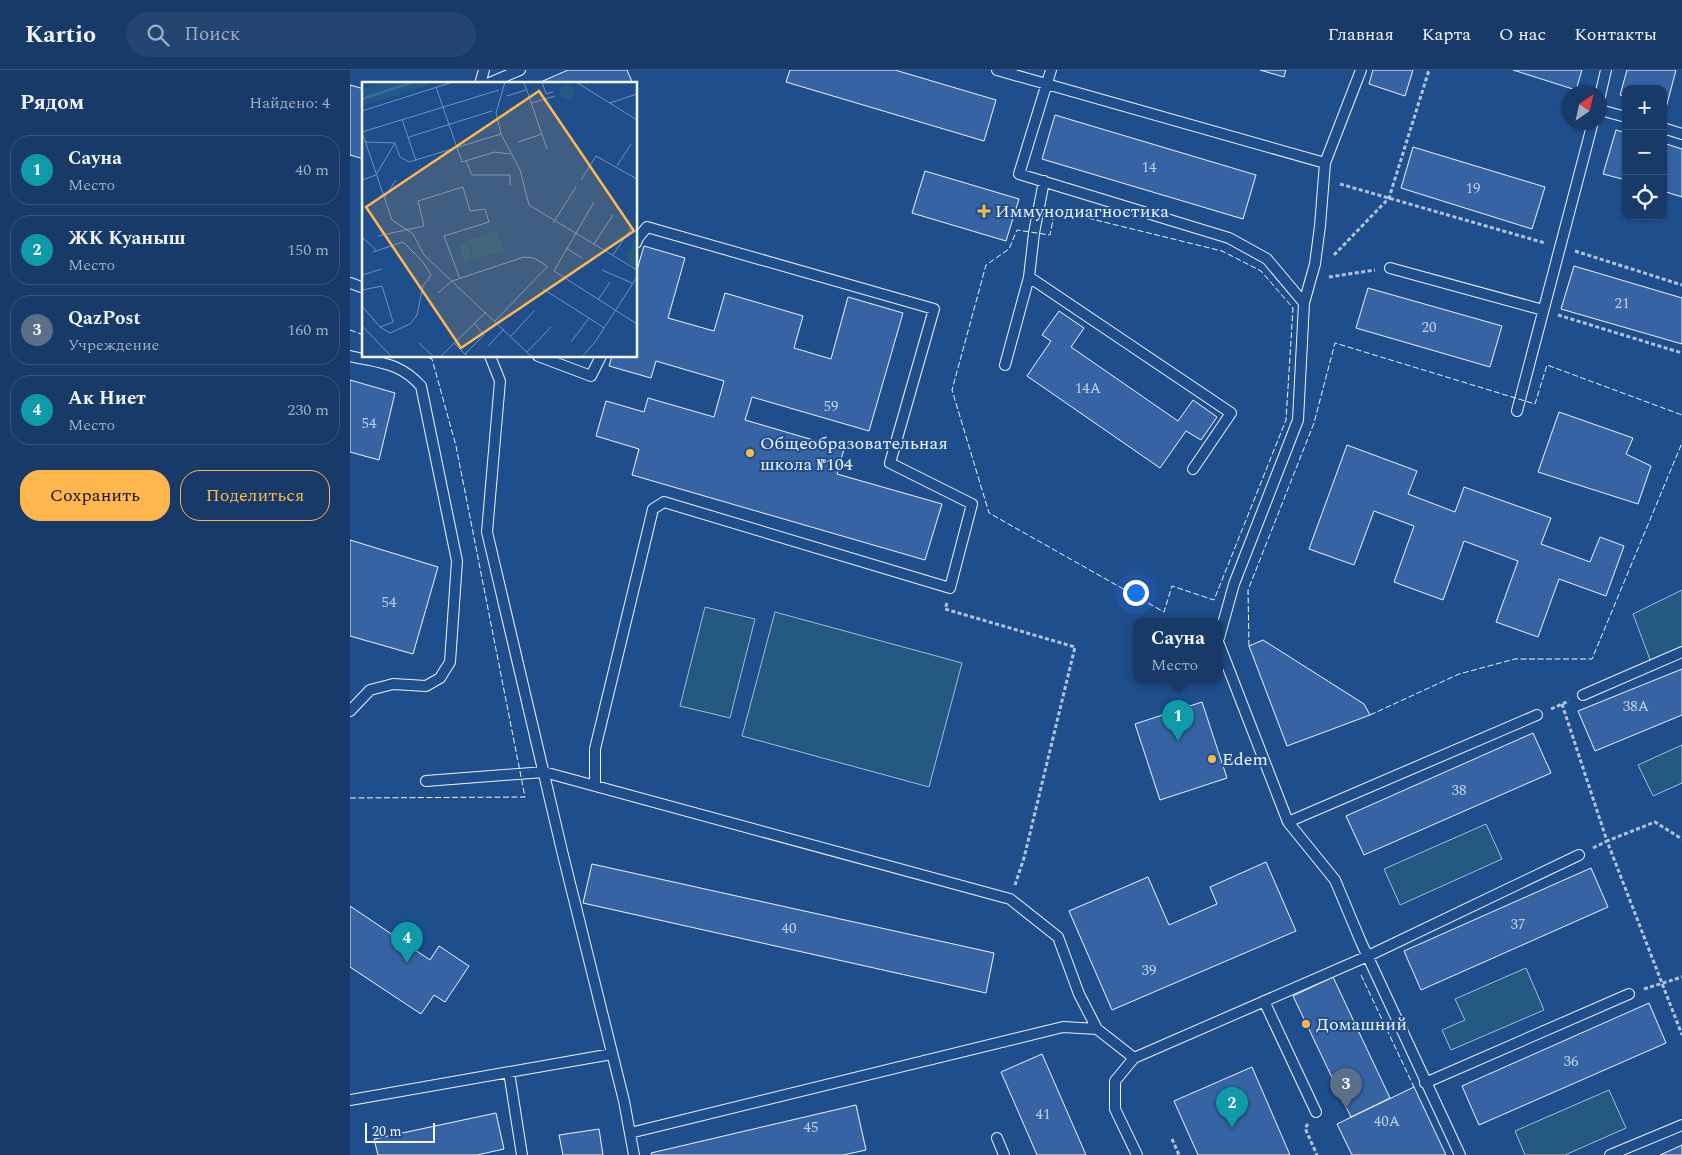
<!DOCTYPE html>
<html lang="ru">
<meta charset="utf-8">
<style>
body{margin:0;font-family:Spectral,serif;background:#244571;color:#f1f3f6}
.controls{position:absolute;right:15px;top:15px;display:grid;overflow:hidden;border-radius:10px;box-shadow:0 1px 4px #0004}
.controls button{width:45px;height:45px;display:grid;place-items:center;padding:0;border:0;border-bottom:1px solid #36547d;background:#173a69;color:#f1f3f6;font:25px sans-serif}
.compass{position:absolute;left:1212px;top:15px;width:45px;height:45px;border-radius:50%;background:#173a69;box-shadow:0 1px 4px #0004;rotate:34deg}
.scale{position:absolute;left:15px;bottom:12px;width:70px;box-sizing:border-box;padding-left:5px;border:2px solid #f2f6ff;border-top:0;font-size:14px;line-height:18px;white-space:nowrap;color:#f2f6ff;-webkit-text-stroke:4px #1f4e8c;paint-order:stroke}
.you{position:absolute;left:785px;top:522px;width:18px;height:18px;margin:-12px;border:4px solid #fff;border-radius:50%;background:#1a73e8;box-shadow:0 0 0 8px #1a73e833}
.badge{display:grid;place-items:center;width:32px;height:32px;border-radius:50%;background:#ffb74d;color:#fff;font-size:16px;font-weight:700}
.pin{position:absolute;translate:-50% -41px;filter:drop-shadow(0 1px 2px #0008)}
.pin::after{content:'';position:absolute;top:26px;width:18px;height:15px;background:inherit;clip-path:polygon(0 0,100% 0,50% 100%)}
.popup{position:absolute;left:783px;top:548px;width:90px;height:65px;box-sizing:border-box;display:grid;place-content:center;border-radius:10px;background:#173a69;filter:drop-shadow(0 1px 4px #0005);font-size:16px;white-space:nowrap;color:#9eadc0}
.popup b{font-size:19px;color:#f1f3f6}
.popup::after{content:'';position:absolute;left:50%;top:100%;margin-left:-10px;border:10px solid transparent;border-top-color:#173a69}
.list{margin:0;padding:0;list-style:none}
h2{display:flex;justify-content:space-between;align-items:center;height:65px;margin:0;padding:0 20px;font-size:21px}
h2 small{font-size:16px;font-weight:400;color:#9eadc0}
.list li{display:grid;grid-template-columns:32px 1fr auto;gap:15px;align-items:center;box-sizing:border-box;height:70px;margin:0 10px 10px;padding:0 10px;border:1px solid #36547d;border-radius:20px}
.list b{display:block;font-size:19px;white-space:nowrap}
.list p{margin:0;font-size:16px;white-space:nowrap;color:#9eadc0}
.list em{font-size:16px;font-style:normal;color:#9eadc0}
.actions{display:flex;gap:10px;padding:15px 20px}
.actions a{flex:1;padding:11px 0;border:1px solid #ffb74d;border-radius:20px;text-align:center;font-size:18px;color:#ffb74d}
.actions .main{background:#ffb74d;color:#111}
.icon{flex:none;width:28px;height:28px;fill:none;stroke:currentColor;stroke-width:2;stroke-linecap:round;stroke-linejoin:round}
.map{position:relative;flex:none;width:1332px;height:1085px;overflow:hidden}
header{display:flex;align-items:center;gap:30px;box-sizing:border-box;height:70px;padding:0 25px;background:#173a69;border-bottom:1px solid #36547d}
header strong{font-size:24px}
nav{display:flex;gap:28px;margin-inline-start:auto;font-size:18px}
.search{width:350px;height:45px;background:#244571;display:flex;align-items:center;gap:12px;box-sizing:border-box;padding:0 18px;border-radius:28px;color:#9eadc0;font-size:19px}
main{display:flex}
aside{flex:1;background:#173a69}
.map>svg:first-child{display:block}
.green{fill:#245a82;stroke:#a8bbd7}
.building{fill:#3563a3;stroke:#f2f6ff}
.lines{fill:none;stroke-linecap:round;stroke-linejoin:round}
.lane-casing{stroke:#f2f6ff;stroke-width:12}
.path{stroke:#b3c4dc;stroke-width:3;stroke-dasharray:4 2.5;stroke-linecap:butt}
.lane{stroke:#1f4e8c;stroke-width:10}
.fence{stroke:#f2f6ff;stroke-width:1;stroke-dasharray:6 2.5;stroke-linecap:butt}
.poi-dot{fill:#ffb74d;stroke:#1f4e8c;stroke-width:2}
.labels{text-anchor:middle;stroke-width:4;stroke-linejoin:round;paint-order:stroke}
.number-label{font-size:15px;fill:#c3d1e8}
.poi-label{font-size:18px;fill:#f2f6ff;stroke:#1f4e8c;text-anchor:start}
.inset-river{fill:none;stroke:#3b69a3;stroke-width:2.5}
.inset-road{fill:none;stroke:#7391ba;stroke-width:1}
.view{fill:#ffb74d;fill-opacity:0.15;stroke:#ffb74d;stroke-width:2.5}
.inset-edge{fill:none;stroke:#f2f6ff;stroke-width:2.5}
</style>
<header>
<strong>Kartio</strong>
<div class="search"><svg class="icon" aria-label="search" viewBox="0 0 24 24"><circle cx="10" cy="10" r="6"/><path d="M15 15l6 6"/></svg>Поиск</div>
<nav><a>Главная</a><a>Карта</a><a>О нас</a><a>Контакты</a></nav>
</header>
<main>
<aside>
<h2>Рядом<small>Найдено: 4</small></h2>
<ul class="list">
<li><span class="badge" style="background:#0f9aa8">1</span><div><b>Сауна</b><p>Место</p></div><em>40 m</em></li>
<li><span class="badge" style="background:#0f9aa8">2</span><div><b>ЖК Куаныш</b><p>Место</p></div><em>150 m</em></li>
<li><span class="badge" style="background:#5c6f8a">3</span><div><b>QazPost</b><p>Учреждение</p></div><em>160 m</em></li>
<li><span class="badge" style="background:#0f9aa8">4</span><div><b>Ак Ниет</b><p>Место</p></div><em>230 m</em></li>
</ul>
<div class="actions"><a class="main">Сохранить</a><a>Поделиться</a></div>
</aside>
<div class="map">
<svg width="1332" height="1085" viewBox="0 0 1332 1085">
<rect width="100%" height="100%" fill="#1f4e8c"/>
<!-- green -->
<path class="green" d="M1332,520V582L1302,595L1283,544Z
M355,537L405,549L380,648L330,636Z
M425,542L612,593L579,717L392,666Z
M1332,675V713L1303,726L1288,695Z
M1136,754L1152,789L1050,835L1034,799Z
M1176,898L1194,940L1101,980L1092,960L1115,950L1105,929Z
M1259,1020L1276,1058L1215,1085H1175L1165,1061Z"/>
<!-- building -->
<path class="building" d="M218,0H277L283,14H186Z
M440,0H545L646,30L634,71L436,12Z
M910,0H936L934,7Z
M1023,0H1063L1055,26L1019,14Z
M1163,0H1232L1226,20Z
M1277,0H1326L1316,38L1313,37V19H1276V27L1270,25Z
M0,15L14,19V89L0,85Z
M705,45L906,105L893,149L692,89Z
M1266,60L1276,63V110L1253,104Z
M1313,73L1332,79V127L1313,121Z
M1063,77L1195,117L1182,159L1051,118Z
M575,101L669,129L656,171L562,143Z
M294,176L335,188L318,248L364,261L375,223L453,246L444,278L481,289L498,227L553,243L519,361L402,327L395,350L494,379L487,404L592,434L575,490L282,405L289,379L246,366L256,331L294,342L298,328L364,347L374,311L306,291L301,308L259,296L262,286H286V203Z
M1224,196L1332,228V274L1211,239Z
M1018,218L1152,256L1140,297L1006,258Z
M709,241L734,258L721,277L828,351L843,330L867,347L851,370L836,361L810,398L677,306L701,271L692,265Z
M0,310L45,323L29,390L0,382Z
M1209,342L1283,368L1276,384L1301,396L1288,434L1188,402Z
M997,375L1067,401L1058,424L1105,442L1114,417L1201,448L1191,474L1240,492L1250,467L1274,476L1256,526L1209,509L1188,567L1146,552L1168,491L1114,471L1093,530L1044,512L1064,456L1024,441L1004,495L959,479Z
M0,470L88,497L63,584L0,566Z
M913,570L1014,634L1020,645L937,676L899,576Z
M1332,599V645L1245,681L1228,641Z
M852,632L877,708L810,730L785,654Z
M1183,663L1201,703L1014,785L996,746Z
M916,792L946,861L762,940L719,841L798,807L819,855L867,834L860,817Z
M242,794L644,883L636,923L233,833Z
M1241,798L1258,837L1071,920L1054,881Z
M0,836L80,890L89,876L119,896L95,932L84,925L71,944L0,897Z
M983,907L1040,1028L1001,1047L943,926Z
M1299,933L1316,973L1129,1055L1112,1016Z
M692,984L736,1085H687L651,1002Z
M902,997L940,1085H848L824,1031Z
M1064,1017L1096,1085H1002L987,1054Z
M506,1035L516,1080L493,1085H302L301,1083Z
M146,1043L154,1079L127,1085H28L24,1069Z
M249,1059L253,1085H213L209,1065Z
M1332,1075V1085H1310L1330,1076Z"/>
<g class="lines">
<defs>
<path id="lane" d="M647,0L975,93L1011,0
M701,0L669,104L879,168L917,189L954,233
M130,14L134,0
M137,14L170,0
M1250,26L1256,0
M1250,40L1276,47
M1313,58L1332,64
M694,111L684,163L679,207L881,343L843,399
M1040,198L1193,240
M0,213L14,218
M0,286C30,293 49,292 71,316L107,491L100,592L90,608L76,616L43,614L20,620L0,641
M140,286L150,311L137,462L213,785L274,1031L284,1085
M188,286L241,306L251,286
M655,295L679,207
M1167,341L1243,52
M869,568L884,514L948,350L954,233L965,194L970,156L975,93
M869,574L938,752L985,810L1011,872L1110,1085
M1233,625L1332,582
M76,711L194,702L660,829L708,867L729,924L747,959
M245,716V679L303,439L314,432L600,518L622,434L540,393L584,239L297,157L288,168L286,173
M938,752L1187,645
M914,931L966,1042
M159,1002L172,1085
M1075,1013L1279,924
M0,1030L262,984
M280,1063L713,957L747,959L784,988
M647,1068L654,1085
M787,1085L765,1039V1011L784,988L1018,886L1229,785
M1260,1085L1332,1055"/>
</defs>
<!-- lane casing -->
<use href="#lane" class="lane-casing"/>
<!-- path -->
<path class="path" d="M990,114L1195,173
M1225,181L1332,215
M984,185L1039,128L1079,0
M979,207L1025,200
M1208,245L1332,283
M597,533L595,539L725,577L674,788L665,815
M1212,634L1257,771L1305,752L1332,769
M1201,639L1219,631
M1243,778L1257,771L1332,965
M1294,919L1332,907
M958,1054L955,1058L967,1085
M822,1069L829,1085"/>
<!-- lane -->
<use href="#lane" class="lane"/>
<!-- fence -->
<path class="fence" d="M705,140L872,181L911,201L943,238L936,350L864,530L822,516L814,542L639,443L602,320L636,195L659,179L667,160L700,165Z
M0,260L14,265
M899,576L898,520L964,353L985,273L1185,334L1197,295L1332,345
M1020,645L1109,604L1165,589H1242L1332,373
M0,728L175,727L106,376L82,289L74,286
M1011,905L1064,1017"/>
</g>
<!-- markers -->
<g class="poi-dot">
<path d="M631.5 133.5h5v5h5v5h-5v5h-5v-5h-5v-5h5z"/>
<circle cx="400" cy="383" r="5"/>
<circle cx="862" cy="689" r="5"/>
<circle cx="956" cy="954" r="5"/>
</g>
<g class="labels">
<!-- number labels -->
<g class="number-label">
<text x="799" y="102">14</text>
<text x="1123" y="123">19</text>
<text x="1272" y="238">21</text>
<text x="1079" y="262">20</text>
<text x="738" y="323">14А</text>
<text x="481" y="341">59</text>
<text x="19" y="358">54</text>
<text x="39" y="537">54</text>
<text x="1286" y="641">38А</text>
<text x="1109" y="725">38</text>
<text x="1168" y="859">37</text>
<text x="439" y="863">40</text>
<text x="799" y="905">39</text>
<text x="1221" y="996">36</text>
<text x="693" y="1049">41</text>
<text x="1037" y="1056">40А</text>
<text x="461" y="1062">45</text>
</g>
<!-- poi labels -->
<g class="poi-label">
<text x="645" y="147">Иммунодиагностика</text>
<text x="410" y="379">Общеобразовательная<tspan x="410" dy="21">школа №104</tspan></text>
<text x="872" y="695">Edem</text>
<text x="966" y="960">Домашний</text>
</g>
</g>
<!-- overview -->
<g transform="translate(12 12)">
<rect width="275" height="275" fill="#1f4e8c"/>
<path d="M22,0H67V3L0,24V7ZM198 10a7 7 0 1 1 14 0a7 7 0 1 1-14 0ZM135,149L142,168L113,177L106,158ZM275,154V185L274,186L264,179L266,175L263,173ZM104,161L110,176L102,179L97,164Z" fill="#245a82"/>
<path class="inset-river" d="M0,17L51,0"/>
<path class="inset-road" d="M162,0L185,67M180,0L184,12L191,10M214,0L275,38M74,5L100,80L133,70L148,72M145,14L164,8M169,21L193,14M248,21L275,12M0,29L91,0M40,37L54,79M0,50L30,138L51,152L62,173L170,275M0,50L137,8M139,52L158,88L167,123L275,188M47,55L130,29M3,60L33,61L38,75L47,80L139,52L134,31L143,0M156,60L180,52M104,79L110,93H148V103M255,84L269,62M0,98L14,93L33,61M219,98L234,74L275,97M22,116L34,98M232,120L192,189L275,242M191,141L214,105M16,154L62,144L56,119L101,105L108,129L123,127L127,140L82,154L98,197M0,155L14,168M232,162L251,133M204,166L220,176M11,170L41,160L61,180L69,193L61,204L55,233L48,242L28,251L18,245M251,173L270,145M240,188L270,201M0,193L20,187M181,207L227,236M0,208L20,204L31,240L18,245L0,224M76,211L90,199L162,175L172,176L185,184M236,218L248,200M133,239L186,184M0,244L30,275M149,254L172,229M209,260L227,236L242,246M57,261L72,275M92,261L106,275M126,264L142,247M165,270L189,245M103,272L122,253L112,241M78,275L124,230M220,275L233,260L275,195"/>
<path class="view" d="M177,9L272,149L99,266L4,125Z"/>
<rect width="275" height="275" class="inset-edge"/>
</g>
</svg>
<div class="controls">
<button>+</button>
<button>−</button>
<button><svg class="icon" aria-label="locate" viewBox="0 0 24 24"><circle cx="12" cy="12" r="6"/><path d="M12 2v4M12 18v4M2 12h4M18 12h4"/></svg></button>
</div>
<svg class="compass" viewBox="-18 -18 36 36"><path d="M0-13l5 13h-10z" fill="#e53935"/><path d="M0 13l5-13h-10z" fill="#9eadc0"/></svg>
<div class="scale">20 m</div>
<div class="you"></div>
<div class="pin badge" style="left:828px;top:671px;background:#0f9aa8">1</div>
<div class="popup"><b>Сауна</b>Место</div>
<div class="pin badge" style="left:882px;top:1058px;background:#0f9aa8">2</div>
<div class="pin badge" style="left:996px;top:1039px;background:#5c6f8a">3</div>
<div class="pin badge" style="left:57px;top:893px;background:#0f9aa8">4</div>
</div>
</main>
